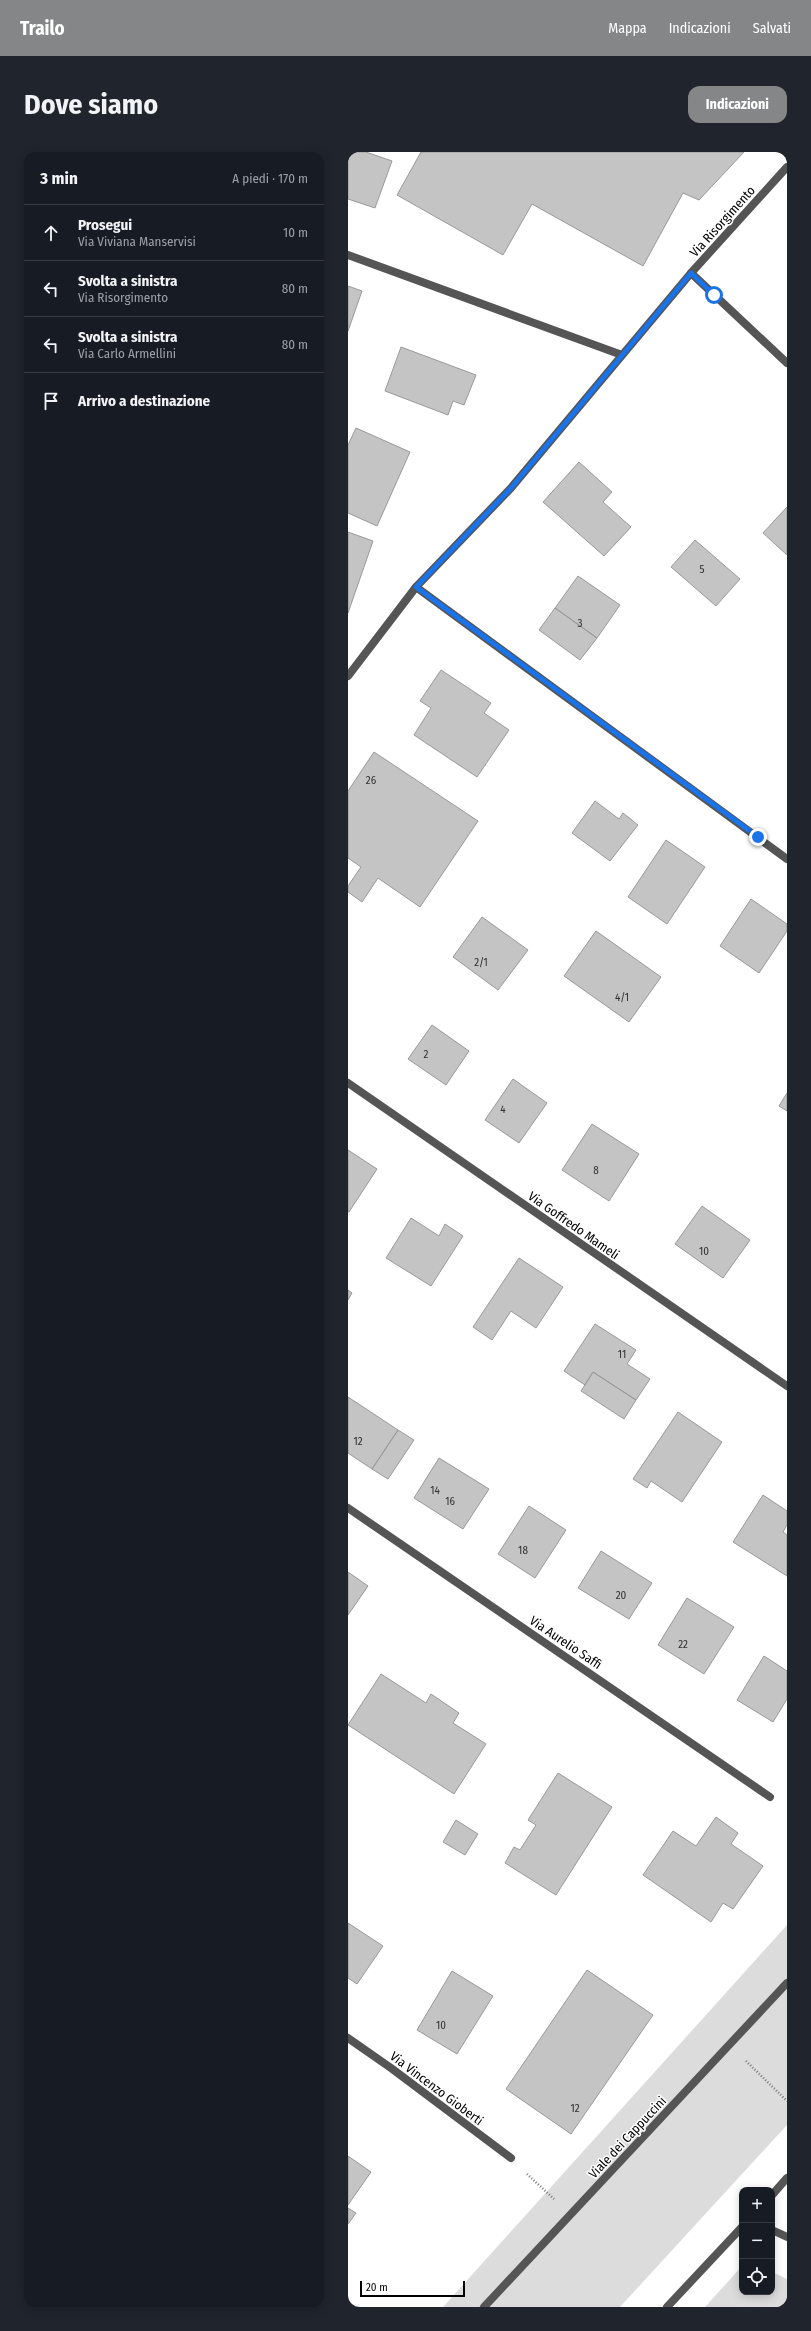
<!DOCTYPE html>
<html lang="it">
<meta charset="utf-8">
<style>
body{margin:0;font-family:"Fira Sans Condensed",sans-serif;background:#20242c;color:#f1f3f6}
.controls{position:absolute;right:12px;bottom:12px;display:grid;overflow:hidden;border-radius:8px;box-shadow:0 2px 10px #0003}
.controls button{width:36px;height:36px;display:grid;place-items:center;padding:0;border:0;border-bottom:1px solid #363941;background:#171b24;color:#f1f3f6;font:20px sans-serif}
.scale{position:absolute;left:12px;bottom:10px;width:105px;box-sizing:border-box;padding-left:4px;border:2px solid #000;border-top:0;font-size:11px;line-height:14px;white-space:nowrap;color:#000;-webkit-text-stroke:3px #fff;paint-order:stroke}
.stop{position:absolute;width:12px;height:12px;margin:-9px;border:3px solid #1a73e8;border-radius:50%;background:#fff}
.stop.end{background:#1a73e8;border-color:#fff;box-shadow:0 1px 4px #0008}
.list{margin:0;padding:0;list-style:none}
h2{display:flex;justify-content:space-between;align-items:center;height:52px;margin:0;padding:0 16px;font-size:17px}
h2 small{font-size:13px;font-weight:400;color:#9ea1a6}
.list li{display:grid;grid-template-columns:26px 1fr auto;gap:12px;align-items:center;box-sizing:border-box;height:56px;padding:0 16px;border-top:1px solid #363941}
.list b{display:block;font-size:15px;white-space:nowrap}
.list p{margin:0;font-size:13px;white-space:nowrap;color:#9ea1a6}
.list em{font-size:13px;font-style:normal;color:#9ea1a6}
.icon{flex:none;width:22px;height:22px;fill:none;stroke:currentColor;stroke-width:2;stroke-linecap:round;stroke-linejoin:round}
.map{position:relative;flex:none;width:439px;height:2155px;overflow:hidden;border-radius:12px}
header{display:flex;align-items:center;gap:24px;box-sizing:border-box;height:56px;padding:0 20px;background:#858687;color:#fff}
header strong{font-size:19px}
nav{display:flex;gap:22px;margin-inline-start:auto;font-size:14px}
.intro{display:flex;align-items:center;justify-content:space-between;box-sizing:border-box;height:96px;padding:0 24px}
h1{margin:0;font-size:28px}
.button{padding:10px 18px;border-radius:12px;background:#858687;color:#fff;font-size:14px;font-weight:700}
main{display:flex;gap:24px;padding:0 24px}
aside{flex:1;background:#171b24;border-radius:12px;box-shadow:0 2px 10px #0003}
.map>svg:first-child{display:block}
.green{fill:#dcdcdc}
.building{fill:#c4c4c4;stroke:#999}
.lines{fill:none;stroke-linecap:round;stroke-linejoin:round}
.path{stroke:#777;stroke-width:2.5;stroke-dasharray:1 2;stroke-linecap:butt}
.service{stroke:#555;stroke-width:8}
.pedestrian{stroke:#555;stroke-width:8}
.minor{stroke:#555;stroke-width:8}
.tertiary{stroke:#555;stroke-width:8}
.route{stroke:#1a73e8;stroke-width:5}
.labels{text-anchor:middle;stroke-width:3;stroke-linejoin:round;paint-order:stroke}
.number-label{font-size:11px;fill:#313131}
.street-label{font-size:13px;fill:#000;stroke:#fff}
</style>
<header>
<strong>Trailo</strong>
<nav><a>Mappa</a><a>Indicazioni</a><a>Salvati</a></nav>
</header>
<div class="intro"><h1>Dove siamo</h1><a class="button">Indicazioni</a></div>
<main>
<aside>
<h2>3 min<small>A piedi · 170 m</small></h2>
<ul class="list">
<li><svg class="icon" aria-label="ahead" viewBox="0 0 24 24"><path d="M12 20V5M6 11l6-6 6 6"/></svg><div><b>Prosegui</b><p>Via Viviana Manservisi</p></div><em>10 m</em></li>
<li><svg class="icon" aria-label="left" viewBox="0 0 24 24"><path d="M17 20v-9H6M10 6l-5 5 5 5"/></svg><div><b>Svolta a sinistra</b><p>Via Risorgimento</p></div><em>80 m</em></li>
<li><svg class="icon" aria-label="left" viewBox="0 0 24 24"><path d="M17 20v-9H6M10 6l-5 5 5 5"/></svg><div><b>Svolta a sinistra</b><p>Via Carlo Armellini</p></div><em>80 m</em></li>
<li><svg class="icon" aria-label="arrive" viewBox="0 0 24 24"><path d="M6 21V4h12l-3 4 3 4H6"/></svg><div><b>Arrivo a destinazione</b></div></li>
</ul>
</aside>
<div class="map">
<svg width="439" height="2155" viewBox="0 0 439 2155">
<rect width="100%" height="100%" fill="#fff"/>
<!-- green -->
<path class="green" d="M439,1773V1973L272,2155H95Z
M394,2114V2140H424V2120L439,2127V2155H357Z"/>
<!-- building -->
<path class="building" d="M0,0H18L44,9L27,56L0,47Z
M73,0H396L351,48L335,41L295,114L184,52L155,103L49,43Z
M0,134L14,139L0,179Z
M53,195L128,223L116,253L105,249L100,263L37,239Z
M8,276L62,300L29,374L0,361V293Z
M231,310L264,340L255,350L283,375L256,404L195,350Z
M439,355V403L415,381Z
M0,380L25,389L0,461Z
M347,388L392,427L368,454L323,415Z
M230,424L272,453L249,486L207,456Z
M207,456L249,486L232,508L191,478Z
M93,518L143,551L136,561L161,578L129,625L66,583L83,556L72,549Z
M26,600L130,669L72,755L30,726L14,750L0,740V734L13,715L0,706V639Z
M247,649L271,667L275,661L290,673L262,709L224,681Z
M318,688L357,715L319,772L280,745Z
M403,747L439,772V779L411,821L372,794Z
M134,765L180,798L150,838L105,805Z
M248,779L313,825L281,870L216,824Z
M84,873L121,899L98,933L60,907Z
M165,927L199,951L171,991L137,968Z
M439,941V959L431,954Z
M244,972L291,1002L261,1049L214,1018Z
M0,998L29,1017L1,1060H0Z
M354,1054L402,1088L375,1126L327,1092Z
M63,1066L91,1084L97,1072L115,1084L83,1134L38,1106Z
M171,1106L215,1135L188,1176L163,1159L144,1188L125,1175Z
M0,1138L4,1141L0,1148Z
M247,1172L288,1198L279,1212L302,1227L288,1248L245,1220L237,1233L216,1219Z
M245,1220L288,1248L276,1267L233,1239Z
M0,1245L50,1278L24,1317L0,1301Z
M330,1260L374,1290L334,1350L303,1329L299,1336L285,1327Z
M50,1278L66,1288L40,1327L24,1317Z
M91,1306L141,1337L115,1377L66,1346Z
M415,1343L439,1359V1373L435,1380L439,1383V1424L385,1390Z
M181,1354L218,1378L187,1426L150,1402Z
M253,1399L304,1431L281,1467L230,1436Z
M0,1420L20,1434L0,1463Z
M339,1446L386,1475L356,1522L310,1493Z
M416,1504L439,1519V1547L425,1570L389,1548Z
M33,1522L78,1551L83,1542L111,1561L105,1571L138,1592L106,1642L0,1573Z
M210,1621L264,1655L208,1743L157,1711L166,1695L172,1698L188,1673L180,1668Z
M368,1665L390,1681L383,1692L415,1714L385,1757L375,1751L363,1770L295,1723L325,1679L348,1694Z
M108,1668L130,1682L117,1703L95,1690Z
M0,1771L35,1794L9,1832L0,1826Z
M239,1818L305,1863L223,1982L158,1937Z
M104,1819L145,1844L109,1902L69,1878Z
M0,2004L23,2020L0,2053Z
M0,2056L8,2061L0,2072Z"/>
<g class="lines">
<!-- path -->
<path class="path" d="M398,1909L439,1949
M179,2022L206,2047"/>
<!-- service -->
<path class="service" d="M0,103L274,203"/>
<!-- pedestrian -->
<path class="pedestrian" d="M136,2155L439,1831"/>
<!-- minor -->
<path class="minor" d="M343,121L439,211
M68,435L439,707
M0,931L439,1234
M0,1356L422,1645
M0,1886L43,1916L163,2006
M424,2043L439,2026
M424,2078L439,2085
M319,2155L394,2075"/>
<!-- tertiary -->
<path class="tertiary" d="M0,524L68,435L163,336L343,121L439,15"/>
</g>
<g class="lines">
<!-- route -->
<path class="route" d="M366,143L343,121L163,336L68,435L410,685"/>
</g>
<g class="labels">
<!-- number labels -->
<g class="number-label">
<text x="354" y="421">5</text>
<text x="232" y="475">3</text>
<text x="23" y="632">26</text>
<text x="133" y="814">2/1</text>
<text x="274" y="849">4/1</text>
<text x="78" y="906">2</text>
<text x="155" y="961">4</text>
<text x="248" y="1022">8</text>
<text x="356" y="1103">10</text>
<text x="274" y="1206">11</text>
<text x="10" y="1293">12</text>
<text x="87" y="1342">14</text>
<text x="102" y="1353">16</text>
<text x="175" y="1402">18</text>
<text x="273" y="1447">20</text>
<text x="335" y="1496">22</text>
<text x="93" y="1877">10</text>
<text x="227" y="1960">12</text>
</g>
<!-- street labels -->
<g class="street-label">
<text transform="translate(374 69) rotate(-48)" y="5">Via Risorgimento</text>
<text transform="translate(226 1073) rotate(35)" y="5">Via Goffredo Mameli</text>
<text transform="translate(218 1490) rotate(34)" y="5">Via Aurelio Saffi</text>
<text transform="translate(89 1936) rotate(37)" y="5">Via Vincenzo Gioberti</text>
<text transform="translate(279 1985) rotate(-47)" y="5">Viale dei Cappuccini</text>
</g>
</g>
</svg>
<div class="controls">
<button>+</button>
<button>−</button>
<button><svg class="icon" aria-label="locate" viewBox="0 0 24 24"><circle cx="12" cy="12" r="6"/><path d="M12 2v4M12 18v4M2 12h4M18 12h4"/></svg></button>
</div>
<div class="scale">20 m</div>
<div class="stop" style="left:366px;top:143px"></div>
<div class="stop end" style="left:410px;top:685px"></div>
</div>
</main>
